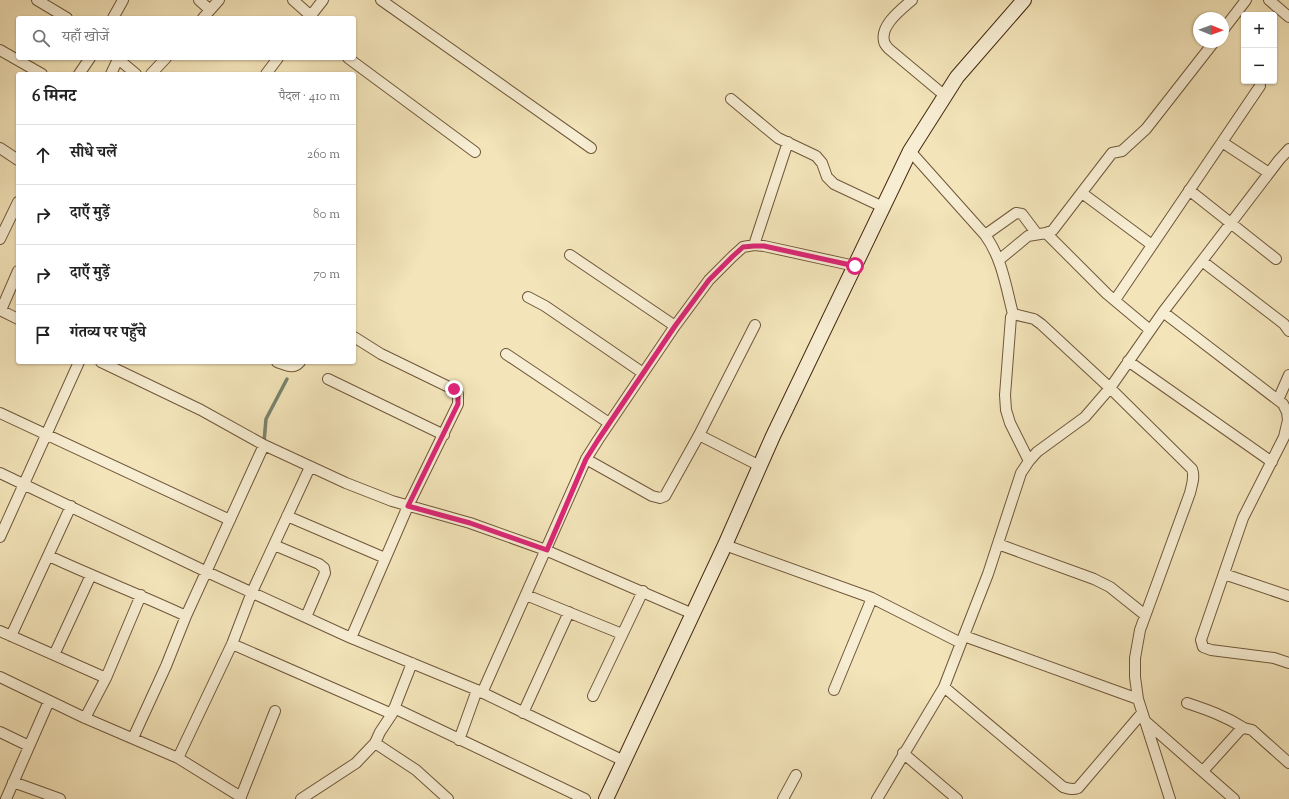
<!DOCTYPE html>
<html lang="hi">
<meta charset="utf-8">
<style>
body{margin:0;font-family:"Sorts Mill Goudy","Noto Serif Devanagari",serif;background:#f6f6f6;color:#222}
.controls{position:absolute;right:12px;top:12px;display:grid;overflow:hidden;border-radius:4px;box-shadow:0 1px 3px #0004}
.controls button{width:36px;height:36px;display:grid;place-items:center;padding:0;border:0;border-bottom:1px solid #e0e0e0;background:#fff;color:#222;font:20px sans-serif}
.compass{position:absolute;left:1193px;top:12px;width:36px;height:36px;border-radius:50%;background:#fff;box-shadow:0 1px 3px #0004;rotate:91deg}
.stop{position:absolute;width:12px;height:12px;margin:-9px;border:3px solid #db2777;border-radius:50%;background:#fff}
.stop.end{background:#db2777;border-color:#fff;box-shadow:0 1px 4px #0008}
.list{margin:0;padding:0;list-style:none}
h2{display:flex;justify-content:space-between;align-items:center;height:52px;margin:0;padding:0 16px;font-size:17px}
h2 small{font-size:13px;font-weight:400;color:#767676}
.list li{display:grid;grid-template-columns:26px 1fr auto;gap:12px;align-items:center;box-sizing:border-box;height:60px;padding:0 16px;border-top:1px solid #e0e0e0}
.list b{display:block;font-size:15px;white-space:nowrap}
.list em{font-size:13px;font-style:normal;color:#767676}
.icon{flex:none;width:22px;height:22px;fill:none;stroke:currentColor;stroke-width:2;stroke-linecap:round;stroke-linejoin:round}
.map{position:relative;flex:none;width:1289px;height:799px;overflow:hidden}
.search{position:absolute;background:#fff;box-shadow:0 1px 3px #0004;left:16px;top:16px;width:340px;height:44px;display:flex;align-items:center;gap:10px;box-sizing:border-box;padding:0 14px;border-radius:4px;color:#767676;font-size:15px}
.panel{position:absolute;background:#fff;box-shadow:0 1px 3px #0004;left:16px;top:72px;width:340px;height:292px;border-radius:4px}
.map>svg:first-child{display:block}
.lines{fill:none;stroke-linecap:round;stroke-linejoin:round}
.stream{stroke:#78836e;stroke-width:3.5}
.street-casing{stroke:#6f573a;stroke-width:12}
.secondary-casing{stroke:#43280f;stroke-width:16}
.street{stroke:#f7edd2;stroke-width:10}
.secondary{stroke:#f7edd2;stroke-width:14}
.route{stroke:#db2777;stroke-width:5}
</style>
<div class="map">
<svg width="1289" height="799" viewBox="0 0 1289 799">
<rect width="100%" height="100%" fill="#f3e4b9"/>
<filter id="stains"><feTurbulence type="fractalNoise" baseFrequency=".005" numOctaves="4"/><feColorMatrix values="0 0 0 0 .2 0 0 0 0 .09 0 0 0 0 .02 0 0 0 .5 -.17"/></filter>
<radialGradient id="worn" r=".72"><stop offset=".6" stop-color="#630" stop-opacity="0"/><stop offset="1" stop-color="#630" stop-opacity=".3"/></radialGradient>
<g class="lines">
<!-- stream -->
<path class="stream" d="M264,442L266,419L287,379"/>
<defs>
<path id="street" d="M37,0L67,18
M199,0L210,10
M293,0L311,16
M381,0L591,148
M912,0C902,9 880,25 884,41C884,43 887,47 889,49L944,95
M1269,0L1289,17
M113,18L123,0
M203,18L219,0
M309,18L323,0
M1223,30L1246,0
M0,50L42,74
M117,58L136,74
M348,58L475,152
M79,74L90,58
M111,74L118,59
M151,74L166,58
M266,74L278,58
M731,99L778,138L816,156L822,163L827,177L834,184L883,207
M1222,142L1269,173
M0,148L18,160
M910,151L985,235C1002,258 1006,287 1013,314L1011,317L1005,395L1006,410L1010,423L1029,461
M1189,190L1276,259
M1082,193L1152,245
M1046,233L1107,294L1150,330
M985,235L1016,213L1022,214L1037,234
M0,239L18,202
M754,245L788,142
M570,255L675,326
M999,260L1028,236L1046,233L1053,230L1112,153L1122,151L1146,129L1214,42
M1202,261L1284,324L1289,331
M528,297L545,306L643,373
M1115,300L1260,86
M0,310L18,319
M1,310L18,271
M1163,312L1283,404L1287,412L1288,420L1284,437L1243,518L1201,640L1203,647L1211,650L1274,658L1289,663
M1013,314L1034,319L1041,324L1110,388L1192,469C1195,477 1192,484 1190,493L1140,630L1135,658V677L1138,699L1170,799
M506,354L609,423
M1128,361L1272,462
M101,362L201,410L264,445L346,483L392,501L470,523L543,549L693,614
M277,362C286,365 293,370 300,362
M328,379L444,435
M1278,400L1289,375
M0,413L230,520
M699,435L760,466
M586,459L652,496L660,498L665,496L699,435L755,325
M0,473L207,572L351,638L477,690L624,761
M287,516L385,558
M0,537L79,362
M998,544L1094,579L1110,587L1145,615
M274,545L319,564L324,568L325,573L306,617
M725,545L872,598L961,643L944,687L877,799
M49,556C94,577 141,595 186,616
M1224,574L1289,596
M526,595L622,634
M0,631L106,678
M11,636L71,506
M964,636L1138,699
M351,638L408,506L458,404V394L453,389L381,354L354,337
M961,643L988,574L1021,473L1029,461L1037,452L1085,417L1110,388L1163,312L1279,160L1289,149
M232,644L392,714
M54,655L91,575
M0,677L85,718L178,758L241,797
M944,687L1063,787C1069,789 1073,790 1078,788L1142,713
M834,690L872,598
M482,693L586,459L598,440L675,326L709,280L733,256L743,247L754,245L764,246L855,266
M593,696L643,591
M1187,703C1208,710 1225,716 1244,728
M394,708L585,799
M523,713L569,612
M85,718L106,678L141,595
M1144,720L1234,799
M0,732L29,746
M133,738L166,666L186,616L264,445
M459,740L477,690
M375,743L416,770L448,799
M903,753L957,799
M178,758L232,644L252,592L310,467
M1203,771L1240,730L1244,728L1252,730L1289,763
M13,782L60,799
M6,799L49,701
M240,799L275,711
M301,799L356,763L375,743L380,732L392,714L412,663
M783,799L796,775"/>
<path id="secondary" d="M606,799L725,545L773,436L910,151L957,77L1024,0"/>
</defs>
<!-- street casing -->
<use href="#street" class="street-casing"/>
<!-- secondary casing -->
<use href="#secondary" class="secondary-casing"/>
<!-- street -->
<use href="#street" class="street"/>
<!-- secondary -->
<use href="#secondary" class="secondary"/>
</g>
<g class="lines">
<!-- route -->
<path class="route" d="M454,389L458,394V404L408,506L470,523L547,550L586,459L598,440L675,326L709,280L733,256L743,247L754,246H764L855,266"/>
</g>
<rect width="100%" height="100%" filter="url(#stains)"/>
<rect width="100%" height="100%" fill="url(#worn)"/>
</svg>
<div class="controls">
<button>+</button>
<button>−</button>
</div>
<svg class="compass" viewBox="-18 -18 36 36"><path d="M0-13l5 13h-10z" fill="#e53935"/><path d="M0 13l5-13h-10z" fill="#767676"/></svg>
<div class="stop" style="left:855px;top:266px"></div>
<div class="stop end" style="left:454px;top:389px"></div>
<div class="search"><svg class="icon" aria-label="search" viewBox="0 0 24 24"><circle cx="10" cy="10" r="6"/><path d="M15 15l6 6"/></svg>यहाँ खोजें</div>
<section class="panel">
<h2>6 मिनट<small>पैदल · 410 m</small></h2>
<ul class="list">
<li><svg class="icon" aria-label="ahead" viewBox="0 0 24 24"><path d="M12 20V5M6 11l6-6 6 6"/></svg><div><b>सीधे चलें</b></div><em>260 m</em></li>
<li><svg class="icon" aria-label="right" viewBox="0 0 24 24"><path d="M7 20v-9h11M14 6l5 5-5 5"/></svg><div><b>दाएँ मुड़ें</b></div><em>80 m</em></li>
<li><svg class="icon" aria-label="right" viewBox="0 0 24 24"><path d="M7 20v-9h11M14 6l5 5-5 5"/></svg><div><b>दाएँ मुड़ें</b></div><em>70 m</em></li>
<li><svg class="icon" aria-label="arrive" viewBox="0 0 24 24"><path d="M6 21V4h12l-3 4 3 4H6"/></svg><div><b>गंतव्य पर पहुँचे</b></div></li>
</ul>
</section>
</div>
